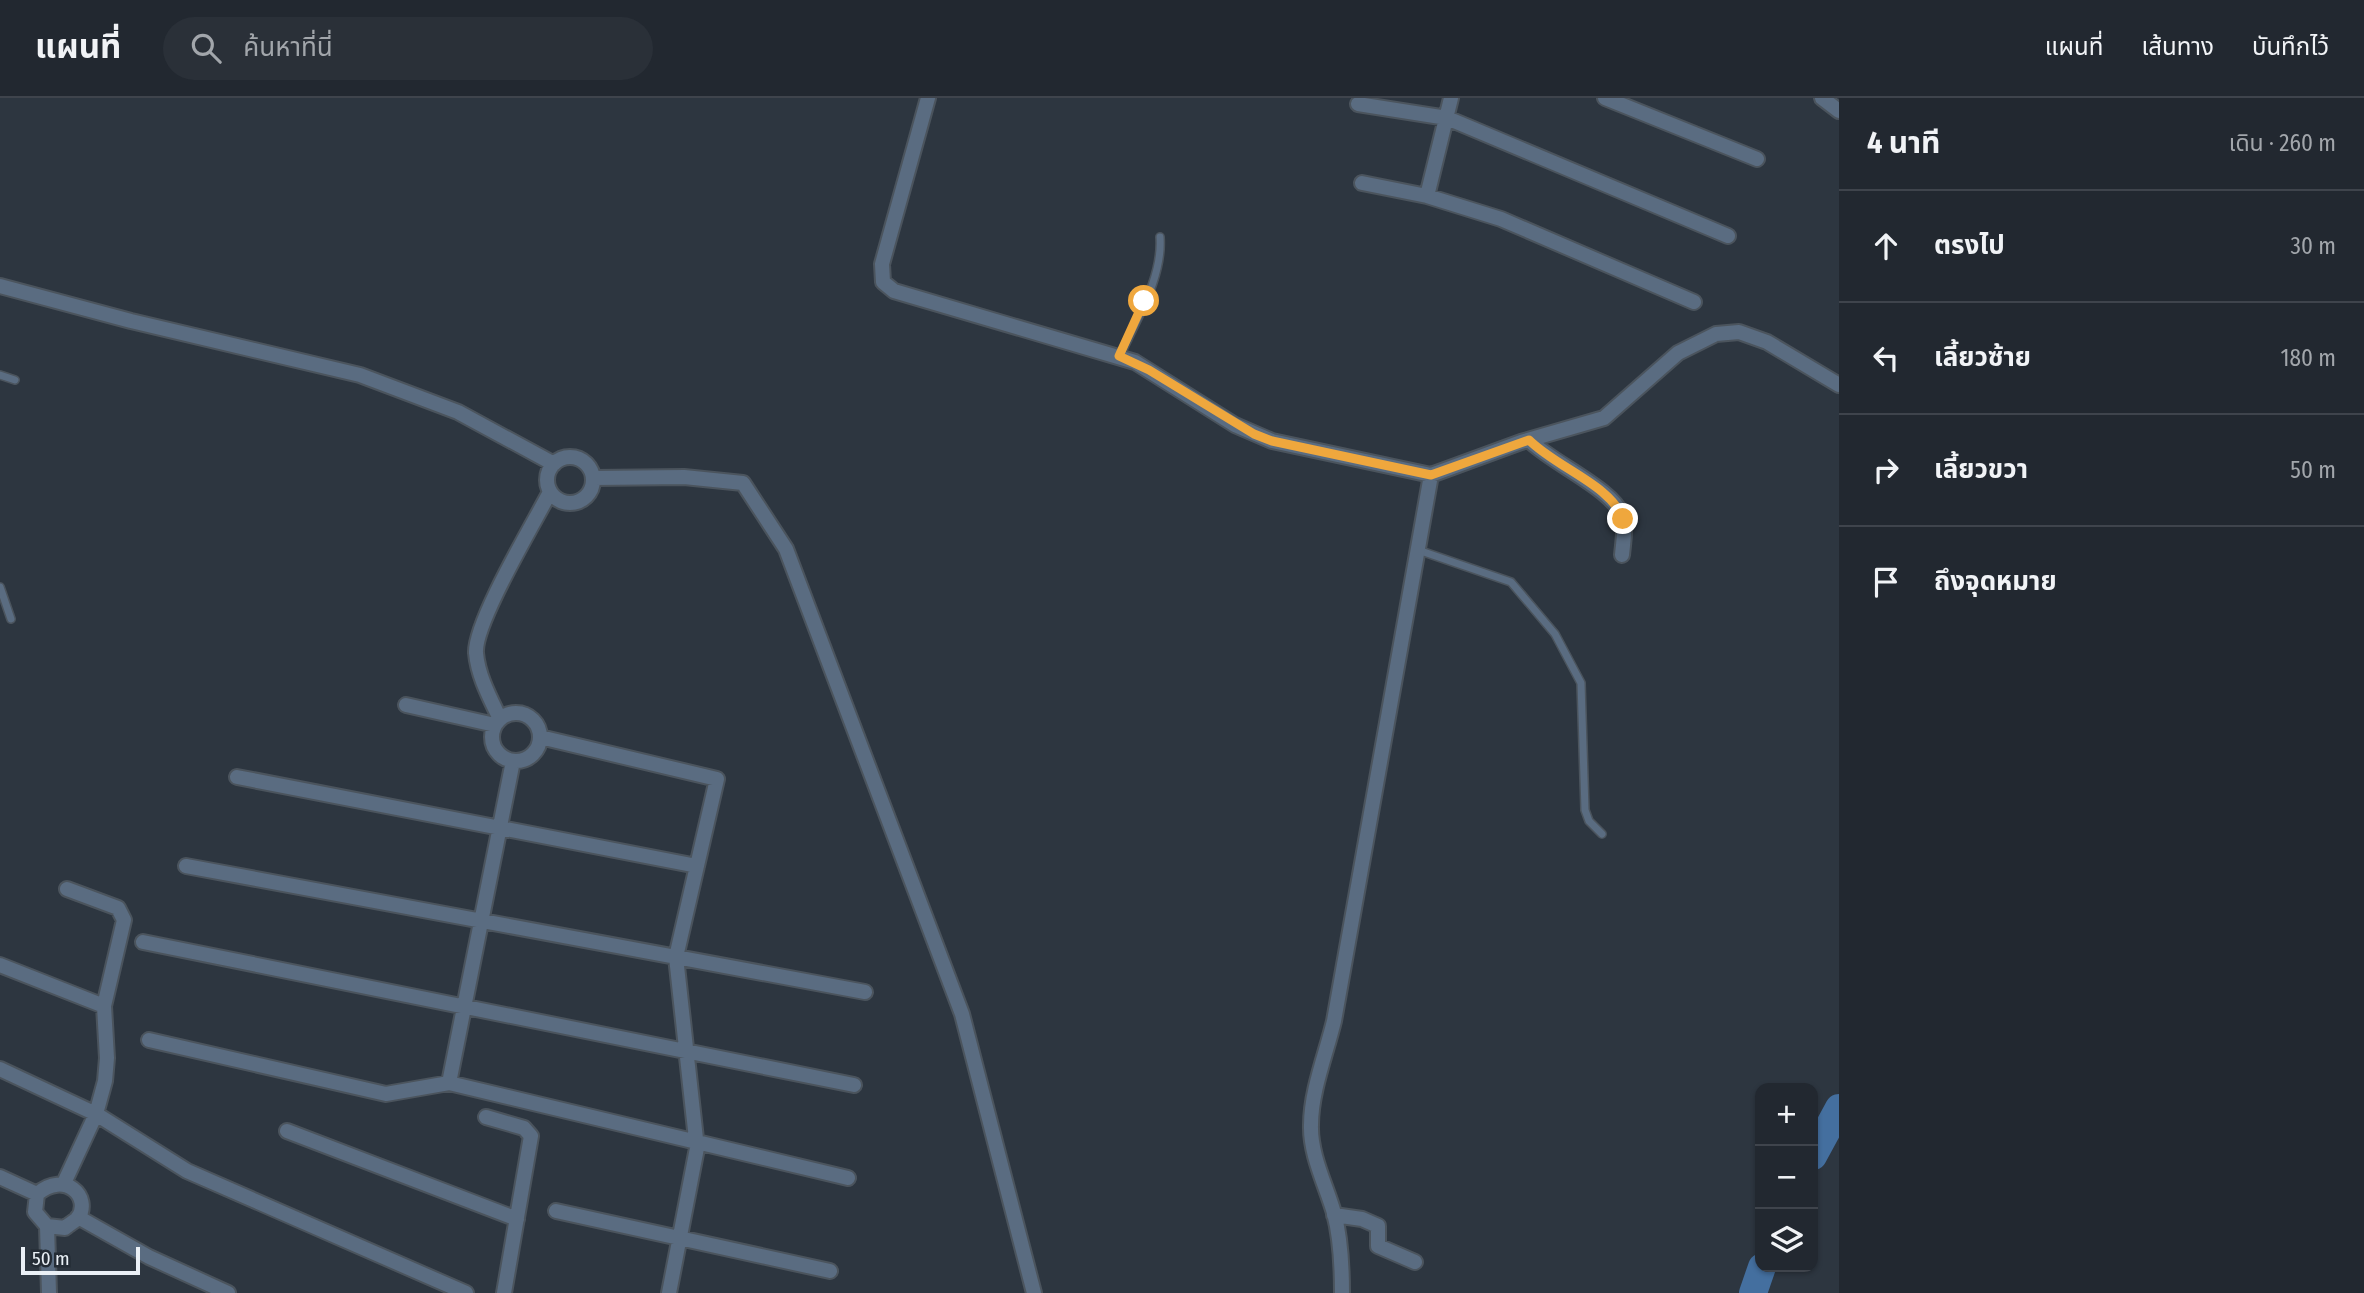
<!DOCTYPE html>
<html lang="th">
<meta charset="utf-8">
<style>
body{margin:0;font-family:"Fira Sans Condensed","Noto Sans Thai",sans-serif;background:#2a3038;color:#f1f3f6}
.controls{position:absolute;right:21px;bottom:21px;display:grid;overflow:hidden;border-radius:14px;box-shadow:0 2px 5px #0004}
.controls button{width:63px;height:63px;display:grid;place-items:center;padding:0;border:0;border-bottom:2px solid #3f444c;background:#222830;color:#f1f3f6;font:35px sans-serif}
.scale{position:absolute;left:21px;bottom:18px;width:119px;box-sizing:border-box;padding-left:7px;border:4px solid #eaf0f6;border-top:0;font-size:19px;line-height:24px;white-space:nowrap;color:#eaf0f6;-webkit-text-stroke:5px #242c35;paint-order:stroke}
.stop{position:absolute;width:21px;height:21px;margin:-16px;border:5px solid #efa73d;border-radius:50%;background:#fff}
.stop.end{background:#efa73d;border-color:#fff;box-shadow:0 2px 7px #0008}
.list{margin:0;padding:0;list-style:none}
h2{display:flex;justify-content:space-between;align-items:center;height:91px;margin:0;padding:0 28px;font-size:30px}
h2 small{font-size:23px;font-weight:400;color:#a2a6ab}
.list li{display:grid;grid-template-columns:46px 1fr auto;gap:21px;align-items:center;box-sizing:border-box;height:112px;padding:0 28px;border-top:2px solid #3f444c}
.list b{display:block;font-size:26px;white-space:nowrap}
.list em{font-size:23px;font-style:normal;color:#a2a6ab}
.icon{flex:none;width:38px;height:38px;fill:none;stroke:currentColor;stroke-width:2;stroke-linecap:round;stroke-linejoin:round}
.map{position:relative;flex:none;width:1839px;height:1195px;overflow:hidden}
header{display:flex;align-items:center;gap:42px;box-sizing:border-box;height:98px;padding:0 35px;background:#222830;border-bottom:2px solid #3f444c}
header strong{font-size:33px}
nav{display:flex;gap:38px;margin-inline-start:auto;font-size:24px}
.search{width:490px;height:63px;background:#2a3038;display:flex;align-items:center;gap:18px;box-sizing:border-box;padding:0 24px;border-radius:38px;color:#a2a6ab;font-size:26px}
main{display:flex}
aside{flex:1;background:#222830}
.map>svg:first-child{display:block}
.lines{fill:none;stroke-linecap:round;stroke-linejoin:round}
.river{stroke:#446f9f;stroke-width:28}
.lane-casing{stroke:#4b545d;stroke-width:10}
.street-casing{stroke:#4b545d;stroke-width:18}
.lane{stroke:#5a6c81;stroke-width:7}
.street{stroke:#5a6c81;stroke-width:14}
.route{stroke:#efa73d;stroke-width:9}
</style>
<header>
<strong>แผนที่</strong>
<div class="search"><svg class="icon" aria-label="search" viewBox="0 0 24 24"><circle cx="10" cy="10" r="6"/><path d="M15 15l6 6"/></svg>ค้นหาที่นี่</div>
<nav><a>แผนที่</a><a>เส้นทาง</a><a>บันทึกไว้</a></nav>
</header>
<main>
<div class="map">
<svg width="1839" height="1195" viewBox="0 0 1839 1195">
<rect width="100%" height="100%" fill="#2d3640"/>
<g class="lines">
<!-- river -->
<path class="river" d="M1813,1058L1839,1010
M1753,1195L1762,1169"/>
<defs>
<path id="lane" d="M1120,258C1136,221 1163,180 1160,139
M0,277L15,282
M1418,452L1511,484L1555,536L1581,585L1585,712L1589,723L1602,736
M0,489L11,521"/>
<path id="street" d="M928,0L882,166L883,184L894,193L1135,264L1235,327L1272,343L1431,377L1521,344L1604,320L1678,255L1716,236L1739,234L1767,244L1839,287
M1605,0L1757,61
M1822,0L1839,13
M1358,6L1447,20L1728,138
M1362,85L1427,98L1501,121L1694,204
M1427,98L1451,0
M0,188L131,223L360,277L458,314L554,366
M1529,342C1553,366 1616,392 1623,420C1626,431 1623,445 1622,457
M547 382a23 23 0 1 1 46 0a23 23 0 1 1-46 0Z
M594,380L684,379L743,385L786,451L962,916L1034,1195
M406,607L495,627
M492 639a24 24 0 1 1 48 0a24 24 0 1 1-48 0Z
M500,621C490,600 478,578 476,555C474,525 534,425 550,394
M540,639L717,681L676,859L697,1050L669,1195
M237,679L697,768
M186,768L865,894
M143,844L854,987
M0,867L104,908
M149,942L386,996L449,985L848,1080
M0,971L96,1016L187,1073L466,1195
M449,985L513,663
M486,1019L524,1030L531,1038L504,1195
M287,1033L517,1121
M0,1079L37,1096
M64,1085L96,1016L105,983L107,960L104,908L124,822L118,810L67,791
M556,1113L830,1173
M1334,1117L1362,1121L1378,1128V1148L1415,1164
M78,1119L149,1159L228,1195
M47,1128L65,1130C68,1127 75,1123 78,1120C92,1099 65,1072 37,1096L35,1114L47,1128L49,1195
M1342,1195C1342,1168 1341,1141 1334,1115C1326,1087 1310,1057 1311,1027C1311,993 1326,956 1334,923L1431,377"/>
</defs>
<!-- lane casing -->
<use href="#lane" class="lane-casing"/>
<!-- street casing -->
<use href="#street" class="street-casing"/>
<!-- lane -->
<use href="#lane" class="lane"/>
<!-- street -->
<use href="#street" class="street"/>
</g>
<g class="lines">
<!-- route -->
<path class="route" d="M1144,203L1119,258L1149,272L1254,336L1272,343L1431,377L1529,342C1557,370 1611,387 1623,421"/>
</g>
</svg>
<div class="controls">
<button>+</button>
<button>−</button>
<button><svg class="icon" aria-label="layers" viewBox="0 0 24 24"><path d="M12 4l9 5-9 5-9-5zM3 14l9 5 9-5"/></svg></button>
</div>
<div class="scale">50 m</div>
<div class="stop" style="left:1144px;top:203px"></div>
<div class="stop end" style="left:1623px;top:421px"></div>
</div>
<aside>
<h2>4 นาที<small>เดิน · 260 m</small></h2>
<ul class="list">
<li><svg class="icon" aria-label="ahead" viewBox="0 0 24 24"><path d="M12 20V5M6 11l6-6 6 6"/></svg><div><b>ตรงไป</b></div><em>30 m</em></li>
<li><svg class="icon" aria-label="left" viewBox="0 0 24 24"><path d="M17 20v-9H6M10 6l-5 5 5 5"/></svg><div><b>เลี้ยวซ้าย</b></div><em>180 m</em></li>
<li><svg class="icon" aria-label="right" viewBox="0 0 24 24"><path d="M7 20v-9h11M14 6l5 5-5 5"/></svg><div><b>เลี้ยวขวา</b></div><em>50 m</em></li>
<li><svg class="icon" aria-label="arrive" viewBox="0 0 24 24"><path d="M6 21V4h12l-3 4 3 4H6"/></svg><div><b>ถึงจุดหมาย</b></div></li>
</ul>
</aside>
</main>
